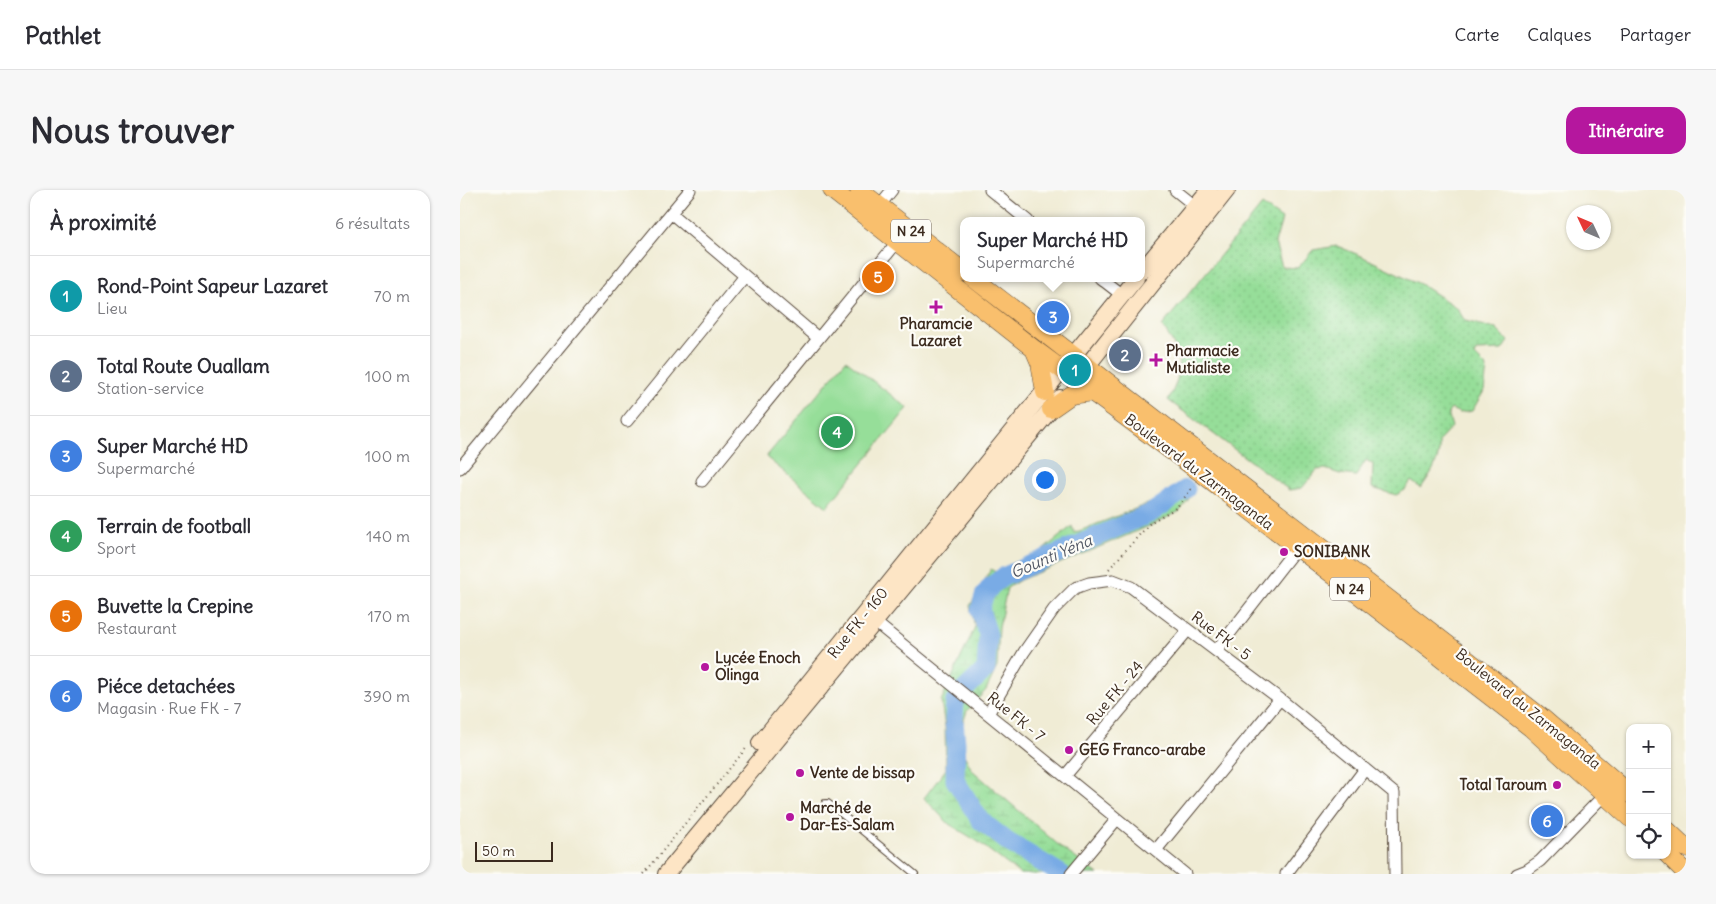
<!DOCTYPE html>
<html lang="fr">
<meta charset="utf-8">
<style>
body{margin:0;font-family:Delius,sans-serif;background:#f7f7f7;color:#2b2b33}
.controls{position:absolute;right:15px;bottom:15px;display:grid;overflow:hidden;border-radius:10px;box-shadow:0 1px 4px #0004}
.controls button{width:45px;height:45px;display:grid;place-items:center;padding:0;border:0;border-bottom:1px solid #e1e1e2;background:#fff;color:#2b2b33;font:25px sans-serif}
.compass{position:absolute;left:1106px;top:15px;width:45px;height:45px;border-radius:50%;background:#fff;box-shadow:0 1px 4px #0004;rotate:314deg}
.scale{position:absolute;left:15px;bottom:12px;width:78px;box-sizing:border-box;padding-left:5px;border:2px solid #3b2a1e;border-top:0;font-size:14px;line-height:18px;white-space:nowrap;color:#3b2a1e;-webkit-text-stroke:4px #fdfcf7;paint-order:stroke}
.you{position:absolute;left:584px;top:289px;width:18px;height:18px;margin:-12px;border:4px solid #fff;border-radius:50%;background:#1a73e8;box-shadow:0 0 0 8px #1a73e833}
.badge{display:grid;place-items:center;width:32px;height:32px;border-radius:50%;background:#b5179e;color:#fff;font-size:16px;font-weight:700}
.pin{position:absolute;translate:-50% -50%;border:2px solid #fff;box-shadow:0 1px 5px #0006}
.popup{position:absolute;left:500px;top:27px;width:185px;height:65px;box-sizing:border-box;display:grid;place-content:center;border-radius:10px;background:#fff;filter:drop-shadow(0 1px 4px #0005);font-size:16px;white-space:nowrap;color:#7c7c81}
.popup b{font-size:19px;color:#2b2b33}
.popup::after{content:'';position:absolute;left:50%;top:100%;margin-left:-10px;border:10px solid transparent;border-top-color:#fff}
.list{margin:0;padding:0;list-style:none}
h2{display:flex;justify-content:space-between;align-items:center;height:65px;margin:0;padding:0 20px;font-size:21px}
h2 small{font-size:16px;font-weight:400;color:#7c7c81}
.list li{display:grid;grid-template-columns:32px 1fr auto;gap:15px;align-items:center;box-sizing:border-box;height:80px;padding:0 20px;border-top:1px solid #e1e1e2}
.list b{display:block;font-size:19px;white-space:nowrap}
.list p{margin:0;font-size:16px;white-space:nowrap;color:#7c7c81}
.list em{font-size:16px;font-style:normal;color:#7c7c81}
.icon{flex:none;width:28px;height:28px;fill:none;stroke:currentColor;stroke-width:2;stroke-linecap:round;stroke-linejoin:round}
.map{position:relative;flex:none;width:1226px;height:684px;overflow:hidden;border-radius:15px}
header{display:flex;align-items:center;gap:30px;box-sizing:border-box;height:70px;padding:0 25px;background:#fff;border-bottom:1px solid #e1e1e2}
header strong{font-size:24px}
nav{display:flex;gap:28px;margin-inline-start:auto;font-size:18px}
.intro{display:flex;align-items:center;justify-content:space-between;box-sizing:border-box;height:120px;padding:0 30px}
h1{margin:0;font-size:35px}
.button{padding:12px 22px;border-radius:15px;background:#b5179e;color:#fff;font-size:18px;font-weight:700}
main{display:flex;gap:30px;padding:0 30px}
aside{flex:1;background:#fff;border-radius:15px;box-shadow:0 1px 4px #0004}
.map>svg:first-child{display:block}
.grass{fill:url(#grass-dots);stroke:#68845c}
.wetland{fill:url(#wetland-marsh);stroke:#68845c}
.pitch{fill:#96de99;stroke:#68845c}
.lines{fill:none;stroke-linecap:round;stroke-linejoin:round}
.river{stroke:#79abe5;stroke-width:19}
.lane-casing{stroke:#564739;stroke-width:8}
.street-casing{stroke:#564739;stroke-width:13}
.secondary-casing{stroke:#564739;stroke-width:18}
.primary-casing{stroke:#564739;stroke-width:19}
.path{stroke:#564739;stroke-width:2;stroke-dasharray:1 4;stroke-linecap:butt}
.lane{stroke:#fff;stroke-width:5.5}
.street{stroke:#fff;stroke-width:11}
.secondary{stroke:#fde5c5;stroke-width:16}
.primary{stroke:#f9bf6d;stroke-width:18}
.poi-dot{fill:#b5179e;stroke:#fdfcf7;stroke-width:2}
.labels{text-anchor:middle;stroke-width:4.5;stroke-linejoin:round;paint-order:stroke}
.shield{fill:#fdfcf7;stroke:#75695f;stroke-width:1}
.shield-label{font-size:14px;font-weight:bold;fill:#3b2a1e}
.poi-label{font-size:15px;font-weight:bold;fill:#3b2a1e;stroke:#fdfcf7;text-anchor:start}
.street-label{font-size:15px;fill:#3b2a1e;stroke:#fdfcf7}
.water-label{font-size:16px;font-style:italic;fill:#515764;stroke:#fdfcf7}
</style>
<header>
<strong>Pathlet</strong>
<nav><a>Carte</a><a>Calques</a><a>Partager</a></nav>
</header>
<div class="intro"><h1>Nous trouver</h1><a class="button">Itinéraire</a></div>
<main>
<aside>
<h2>À proximité<small>6 résultats</small></h2>
<ul class="list">
<li><span class="badge" style="background:#0f9aa8">1</span><div><b>Rond-Point Sapeur Lazaret</b><p>Lieu</p></div><em>70 m</em></li>
<li><span class="badge" style="background:#5c6f8a">2</span><div><b>Total Route Ouallam</b><p>Station-service</p></div><em>100 m</em></li>
<li><span class="badge" style="background:#3f7fe0">3</span><div><b>Super Marché HD</b><p>Supermarché</p></div><em>100 m</em></li>
<li><span class="badge" style="background:#2e9e5b">4</span><div><b>Terrain de football</b><p>Sport</p></div><em>140 m</em></li>
<li><span class="badge" style="background:#e8710a">5</span><div><b>Buvette la Crepine</b><p>Restaurant</p></div><em>170 m</em></li>
<li><span class="badge" style="background:#3f7fe0">6</span><div><b>Piéce detachées</b><p>Magasin · Rue FK - 7</p></div><em>390 m</em></li>
</ul>
</aside>
<div class="map">
<svg width="1226" height="684" viewBox="0 0 1226 684">
<defs>
<pattern id="grass-dots" width="8" height="8" patternUnits="userSpaceOnUse" patternTransform="scale(1.25)"><rect width="8" height="8" fill="#96de99"/><path d="M2 2h.1M6 6h.1" fill="none" stroke="#82bf83" stroke-width="1.8" stroke-linecap="round"/></pattern>
<pattern id="wetland-marsh" width="20" height="14" patternUnits="userSpaceOnUse" patternTransform="scale(1.25)"><rect width="20" height="14" fill="#96de99"/><path d="M1 5h8M5 5V1M11 12h8M15 12V8" fill="none" stroke="#82bf83"/></pattern>
</defs>
<rect width="100%" height="100%" fill="#fdfcf7"/>
<filter id="ink" filterUnits="userSpaceOnUse"><feTurbulence type="fractalNoise" baseFrequency=".02" numOctaves="2"/><feDisplacementMap in="SourceGraphic" scale="10" xChannelSelector="R" yChannelSelector="G"/><feConvolveMatrix kernelMatrix="1 2 1 2 8 2 1 2 1" color-interpolation-filters="sRGB"/></filter>
<filter id="wash" filterUnits="userSpaceOnUse"><feTurbulence type="fractalNoise" baseFrequency=".0096" numOctaves="4" result="noise"/><feDisplacementMap in="SourceGraphic" scale="20" xChannelSelector="R" yChannelSelector="G"/><feGaussianBlur stdDeviation="1.12" result="paint"/><feColorMatrix in="noise" values="0 0 0 0 0 0 0 0 0 0 0 0 0 0 0 0 0 1.4 0 .05"/><feComposite in="paint" operator="in"/></filter>
<g filter="url(#wash)">
<rect width="100%" height="100%" fill="#f0ecd5"/>
<!-- grass -->
<path class="grass" d="M802,15L822,29L815,53L822,77L838,78L853,60L877,56L899,65L960,94L997,118L1005,131L1036,139L1048,151L1042,160L1016,161L1014,165L1027,178L1024,201L1012,221L1000,223L991,219L988,223L992,237L979,251C981,269 971,284 961,298L951,291L945,300L936,305L912,298L913,274L906,270L896,286L880,284L865,279L857,280L842,298L829,300L708,210C725,181 721,162 702,136Z"/>
<!-- wetland -->
<path class="wetland" d="M726,299L733,303L720,321L694,334L560,390L547,398L539,437L537,477L526,500L507,521L502,536L500,557L512,580L603,659L638,684H560L517,651L489,634L464,608L486,579L485,537L481,511L515,437L510,416L531,379L547,390L612,336L614,343Z"/>
<!-- pitch -->
<path class="pitch" d="M386,170L448,218L367,317L306,267Z"/>
<g class="lines">
<!-- river -->
<path class="river" d="M601,684L548,652L520,630L495,590L496,553L494,530L495,511L502,502L526,479L528,445L520,420L524,406L531,396L543,387L691,323L726,299"/>
</g>
</g>
<g filter="url(#ink)">
<g class="lines">
<defs>
<path id="lane" d="M365,613H368L455,684"/>
<path id="street" d="M530,0L568,31
M715,0L735,16
M415,21L432,0
M211,23L358,148
M640,88L662,105
M167,231L285,86
M0,278L230,0
M242,291L438,51
M410,428L725,684
M756,461L837,357
M528,524L564,462L594,419L615,398L629,393L653,390L671,397L820,509L934,603L935,684
M605,586L728,440
M696,660L820,509
M611,684L657,629
M826,684L905,579
M1057,684L1067,680L1080,671L1149,600"/>
<path id="secondary" d="M682,81L749,0
M619,186L767,0
M300,553L676,88
M206,684L600,208"/>
<path id="primary" d="M372,0L574,159L744,285L1071,538L1170,628
M399,0L504,82
M513,88L1080,526L1170,604
M574,159L580,173L585,202
M591,219L611,205L633,202
M1207,640L1226,658
M1207,664L1226,683"/>
</defs>
<!-- lane casing -->
<use href="#lane" class="lane-casing"/>
<!-- street casing -->
<use href="#street" class="street-casing"/>
<!-- secondary casing -->
<use href="#secondary" class="secondary-casing"/>
<!-- primary casing -->
<use href="#primary" class="primary-casing"/>
<!-- path -->
<path class="path" d="M649,379L691,332L716,318L734,296
M184,684L288,556"/>
<!-- lane -->
<use href="#lane" class="lane"/>
<!-- street -->
<use href="#street" class="street"/>
<!-- secondary -->
<use href="#secondary" class="secondary"/>
<!-- primary -->
<use href="#primary" class="primary"/>
</g>
</g>
<!-- markers -->
<g class="poi-dot">
<path d="M473.5 109.5h5v5h5v5h-5v5h-5v-5h-5v-5h5z"/>
<path d="M693.5 162.5h5v5h5v5h-5v5h-5v-5h-5v-5h5z"/>
<circle cx="824" cy="362" r="5"/>
<circle cx="245" cy="477" r="5"/>
<circle cx="609" cy="560" r="5"/>
<circle cx="340" cy="583" r="5"/>
<circle cx="1097" cy="595" r="5"/>
<circle cx="330" cy="627" r="5"/>
</g>
<g class="labels">
<!-- shield labels -->
<g class="shield">
<rect x="431" y="29.5" width="40" height="23" rx="4"/>
<rect x="870" y="387.5" width="40" height="23" rx="4"/>
</g>
<g class="shield-label">
<text x="451" y="46">N 24</text>
<text x="890" y="404">N 24</text>
</g>
<!-- poi labels -->
<g class="poi-label">
<text x="476" y="139" text-anchor="middle">Pharamcie<tspan x="476" dy="17">Lazaret</tspan></text>
<text x="706" y="166">Pharmacie<tspan x="706" dy="17">Mutialiste</tspan></text>
<text x="834" y="367">SONIBANK</text>
<text x="255" y="473">Lycée Enoch<tspan x="255" dy="17">Olinga</tspan></text>
<text x="619" y="565">GEG Franco-arabe</text>
<text x="350" y="588">Vente de bissap</text>
<text x="1087" y="600" text-anchor="end">Total Taroum</text>
<text x="340" y="623">Marché de<tspan x="340" dy="17">Dar-Es-Salam</tspan></text>
</g>
<!-- street labels -->
<g class="street-label">
<text transform="translate(739 282) rotate(37)" y="5">Boulevard du Zarmaganda</text>
<text transform="translate(398 433) rotate(-51)" y="5">Rue FK - 160</text>
<text transform="translate(761 446) rotate(37)" y="5">Rue FK - 5</text>
<text transform="translate(655 503) rotate(-50)" y="5">Rue FK - 24</text>
<text transform="translate(1068 519) rotate(39)" y="5">Boulevard du Zarmaganda</text>
<text transform="translate(556 527) rotate(39)" y="5">Rue FK - 7</text>
</g>
<!-- water labels -->
<g class="water-label">
<text transform="translate(591 366) rotate(-23)" y="6">Gounti Yéna</text>
</g>
</g>
</svg>
<div class="controls">
<button>+</button>
<button>−</button>
<button><svg class="icon" aria-label="locate" viewBox="0 0 24 24"><circle cx="12" cy="12" r="6"/><path d="M12 2v4M12 18v4M2 12h4M18 12h4"/></svg></button>
</div>
<svg class="compass" viewBox="-18 -18 36 36"><path d="M0-13l5 13h-10z" fill="#e53935"/><path d="M0 13l5-13h-10z" fill="#7c7c81"/></svg>
<div class="scale">50 m</div>
<div class="you"></div>
<div class="pin badge" style="left:615px;top:180px;background:#0f9aa8">1</div>
<div class="pin badge" style="left:665px;top:165px;background:#5c6f8a">2</div>
<div class="pin badge" style="left:593px;top:127px;background:#3f7fe0">3</div>
<div class="popup"><b>Super Marché HD</b>Supermarché</div>
<div class="pin badge" style="left:377px;top:242px;background:#2e9e5b">4</div>
<div class="pin badge" style="left:418px;top:87px;background:#e8710a">5</div>
<div class="pin badge" style="left:1087px;top:631px;background:#3f7fe0">6</div>
</div>
</main>
